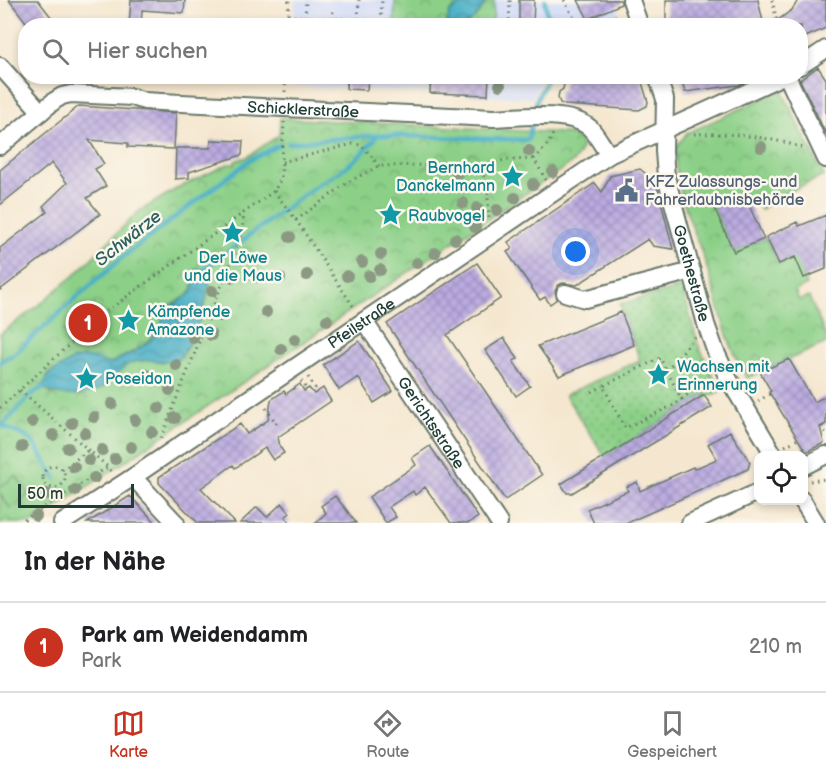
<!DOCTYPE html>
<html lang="de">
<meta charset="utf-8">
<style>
body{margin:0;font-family:"Balsamiq Sans",sans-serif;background:#f2f2f2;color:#202124}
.controls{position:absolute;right:18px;bottom:18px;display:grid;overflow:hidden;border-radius:12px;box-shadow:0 3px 9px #0003}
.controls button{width:54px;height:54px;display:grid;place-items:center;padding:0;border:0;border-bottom:2px solid #e0e0e0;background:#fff;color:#202124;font:30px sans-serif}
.scale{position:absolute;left:18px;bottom:15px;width:116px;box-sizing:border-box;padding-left:6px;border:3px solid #1f3d34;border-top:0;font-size:16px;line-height:21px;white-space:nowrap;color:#1f3d34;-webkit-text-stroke:4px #fbf7ec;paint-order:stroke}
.you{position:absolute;left:576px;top:252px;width:21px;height:21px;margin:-15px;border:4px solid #fff;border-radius:50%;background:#1a73e8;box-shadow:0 0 0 9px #1a73e833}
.badge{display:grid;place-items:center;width:39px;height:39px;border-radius:50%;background:#c8321e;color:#fff;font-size:20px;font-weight:700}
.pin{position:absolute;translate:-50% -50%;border:3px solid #fff;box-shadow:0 2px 6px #0006}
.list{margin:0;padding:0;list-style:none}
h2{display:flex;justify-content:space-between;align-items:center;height:78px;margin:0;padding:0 24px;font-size:26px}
h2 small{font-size:20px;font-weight:400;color:#757577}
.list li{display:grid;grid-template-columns:39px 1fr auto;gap:18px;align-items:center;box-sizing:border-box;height:90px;padding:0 24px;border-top:2px solid #e0e0e0}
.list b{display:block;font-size:22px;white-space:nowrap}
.list p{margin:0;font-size:20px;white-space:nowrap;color:#757577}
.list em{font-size:20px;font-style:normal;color:#757577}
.icon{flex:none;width:33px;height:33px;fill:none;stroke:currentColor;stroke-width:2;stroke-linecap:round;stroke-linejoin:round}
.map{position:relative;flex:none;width:826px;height:523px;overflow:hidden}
.search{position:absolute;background:#fff;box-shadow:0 3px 9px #0003;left:18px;right:18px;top:18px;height:66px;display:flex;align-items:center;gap:15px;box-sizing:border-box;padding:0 21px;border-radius:24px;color:#757577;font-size:22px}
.sheet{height:168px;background:#fff}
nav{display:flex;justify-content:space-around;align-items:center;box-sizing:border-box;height:84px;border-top:2px solid #e0e0e0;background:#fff;font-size:16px;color:#757577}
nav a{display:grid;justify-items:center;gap:3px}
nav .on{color:#c8321e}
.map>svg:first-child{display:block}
.built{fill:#d0daf9}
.grass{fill:url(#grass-dots);stroke:#56865e;stroke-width:1.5}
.park{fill:url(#park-crowns);stroke:#56865e;stroke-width:1.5;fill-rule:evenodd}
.pitch{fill:#8cd088;stroke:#56865e;stroke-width:1.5}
.water{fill:url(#water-waves);stroke:#33767d;stroke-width:1.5}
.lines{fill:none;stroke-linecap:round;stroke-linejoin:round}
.stream{stroke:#47afc6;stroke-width:4.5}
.building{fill:url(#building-cross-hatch)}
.minor-casing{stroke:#6a786a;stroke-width:20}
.path{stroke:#6a786a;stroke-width:3;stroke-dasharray:1.5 4.5;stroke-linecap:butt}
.minor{stroke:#fff;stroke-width:16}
.tree{fill:#8b9983}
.labels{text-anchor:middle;stroke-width:5;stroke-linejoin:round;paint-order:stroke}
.street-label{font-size:16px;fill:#1f3d34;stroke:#fbf7ec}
.culture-label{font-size:16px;fill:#0d838f;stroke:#fbf7ec;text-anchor:start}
.service-label{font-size:16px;fill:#4e5e75;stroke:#fbf7ec;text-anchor:start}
.water-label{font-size:18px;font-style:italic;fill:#2b5f60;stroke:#fbf7ec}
</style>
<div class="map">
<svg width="826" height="523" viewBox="0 0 826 523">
<defs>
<pattern id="grass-dots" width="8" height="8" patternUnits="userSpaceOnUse" patternTransform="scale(1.5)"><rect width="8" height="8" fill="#8cd088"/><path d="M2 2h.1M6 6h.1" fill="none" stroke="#72aa70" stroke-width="1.8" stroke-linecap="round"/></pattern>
<pattern id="park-crowns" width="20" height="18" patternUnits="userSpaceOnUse" patternTransform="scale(1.5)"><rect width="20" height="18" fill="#8cd088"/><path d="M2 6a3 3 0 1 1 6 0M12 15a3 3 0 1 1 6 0" fill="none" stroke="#72aa70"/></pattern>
<pattern id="water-waves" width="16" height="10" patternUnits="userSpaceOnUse" patternTransform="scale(1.5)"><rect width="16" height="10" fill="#47afc6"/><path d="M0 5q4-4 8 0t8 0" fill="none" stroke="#3b90a2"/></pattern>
<pattern id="building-cross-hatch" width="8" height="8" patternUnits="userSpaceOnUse" patternTransform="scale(1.5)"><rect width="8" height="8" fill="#bbabe1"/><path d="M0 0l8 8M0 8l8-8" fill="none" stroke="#978cb7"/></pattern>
</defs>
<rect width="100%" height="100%" fill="#fbf7ec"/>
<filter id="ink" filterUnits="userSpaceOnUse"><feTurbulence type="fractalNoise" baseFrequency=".0167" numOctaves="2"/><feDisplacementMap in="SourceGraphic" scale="12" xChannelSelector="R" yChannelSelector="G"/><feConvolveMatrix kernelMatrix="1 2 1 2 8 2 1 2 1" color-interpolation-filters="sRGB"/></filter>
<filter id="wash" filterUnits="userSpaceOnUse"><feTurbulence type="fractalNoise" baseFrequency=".008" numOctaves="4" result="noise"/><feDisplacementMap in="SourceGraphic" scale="24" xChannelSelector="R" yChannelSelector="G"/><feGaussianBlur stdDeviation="1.35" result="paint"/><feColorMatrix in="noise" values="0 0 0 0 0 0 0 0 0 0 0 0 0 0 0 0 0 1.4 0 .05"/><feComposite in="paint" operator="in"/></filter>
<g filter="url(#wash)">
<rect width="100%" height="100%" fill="#f5e7cf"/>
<!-- built -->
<path class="built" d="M295,0H615L623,25L294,26Z
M291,76L542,77L533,98L291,86Z"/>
<!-- grass -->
<path class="grass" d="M682,287L698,344L720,391L706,398L704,395L605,457L565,395L640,360L620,304Z"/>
<!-- park -->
<path class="park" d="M395,0H494L493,25L394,26Z
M779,91L783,93L824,176L773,199L761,210L756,199L748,203L744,194L714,207L734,252L766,238L779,264L796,256L807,285L795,291L799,300L809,297L826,336V343L747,378C726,344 720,308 708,271C696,232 672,188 676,147L687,133Z
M280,118L563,133C583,136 587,147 573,162L33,523H0V334L39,305L79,271L138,212L176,189L228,164H235V161L247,157L279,135ZM198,268L208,271L211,276L205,301L181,357L161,362L150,359L133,362L58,394H50C67,363 72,349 109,364C127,354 149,347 159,328C163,321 164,313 169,307C175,301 184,300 189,294C196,287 192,276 198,268Z"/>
<!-- pitch -->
<path class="pitch" d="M16,476L29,494L10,508L0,494V487Z"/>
<!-- water -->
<path class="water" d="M474,0H487C479,15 466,34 447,23L450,11L466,2Z
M198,268L210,273C212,292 191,349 176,361C162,362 148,358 134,362C122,365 118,376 109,383C92,397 59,400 42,387L49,374L72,360L83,357L96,359L110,364L135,351L151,340L159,328L168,308L190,294L194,285L195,270Z"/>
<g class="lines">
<!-- stream -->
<path class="stream" d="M545,0L549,26
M535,111L537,99L548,76
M288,143L378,135L528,140L533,119
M202,276L203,270L317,185C341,172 362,157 378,135
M0,362L15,353L119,260L250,160L279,145
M45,386L31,395L2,426L23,435L33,442L55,477"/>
</g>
<g id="blocks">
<!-- building -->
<path class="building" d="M9,0H38L58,26H29Z
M131,0H185L184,13L142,10L141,26H129Z
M519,0H534L533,26H519Z
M578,0H621V4L588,19Z
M666,0H758L764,26H666Z
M798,0H826V28L801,39V26H770L793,9Z
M818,67L826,79V134L800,80Z
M347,76H368L367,90L346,89Z
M431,76H489L488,95L430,93Z
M566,76L601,79L602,76H640L648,102L647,106L639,110L565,105L560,103L558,98L559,92L563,89Z
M680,76H743L744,82L738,85L685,92Z
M79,106L176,113L174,149L128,147V143L89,140L104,164L95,169L106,186L87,198L100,214L0,290V248L47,212L43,206L67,183L52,163L0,205V170Z
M211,140L243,141L242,155L189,172V178L175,179L176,148H210Z
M640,169L656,182L673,249L653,246L648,239L577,285L563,283L558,285L555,291L557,299L550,304L545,297L540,300L507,252L512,249L508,242L595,183L602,192L610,176Z
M744,194L764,239L734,252L714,207Z
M826,215V269L804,278L795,257L779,264L766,237L797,222L799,226Z
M477,263L501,298L447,335L542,475L505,500L387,324Z
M621,312L634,345L559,376L538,346Z
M504,338L518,359L513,361L530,386L516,396L485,350Z
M359,341L393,391L374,403L358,377L339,390L323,365Z
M789,359L814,402L826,396V424L820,427L824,443L806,452L769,392L771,391L760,372Z
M300,384L304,391L309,388L314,394L323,388L331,401L278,437L280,447L284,453L273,460L265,448L235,468L233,465L201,488L235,523H198L159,483V477L240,424L247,434L268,420L271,400L284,391L286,394Z
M704,395L712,407L572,493H567L561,484Z
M730,431L750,462L748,469L627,523H594L587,509L628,491L626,487L637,482L640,491L693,467L694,469L717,459L708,444Z
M430,446L478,517L469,523H451L425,487L415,495L413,491L389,507L396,517L386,523L369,497L416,465L412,458Z
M130,496L156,523H87L108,510Z
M335,496L345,508L356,523H315L326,513L321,506Z
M282,503L290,513L285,517L291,523H240L257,507L267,517Z"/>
</g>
</g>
<g filter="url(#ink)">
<use href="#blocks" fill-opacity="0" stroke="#6a786a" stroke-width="1.5"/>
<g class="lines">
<defs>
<g id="minor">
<path d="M631,0L640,26"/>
<path d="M0,66L41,112"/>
<path d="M800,66L826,49"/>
<path id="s1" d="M657,76L665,99L664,151L666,177L706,324L715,350L728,378L774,455"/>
<path d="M787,76L826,159"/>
<path id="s2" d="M0,146L54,101L62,96L71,94L132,97L145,101L161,102L493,118C518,117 570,110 590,128C597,135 603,147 609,155"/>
<path d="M565,293L585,299L692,271"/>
<path id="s3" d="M364,321L499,523"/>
<path d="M804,466L826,455"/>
<path d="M133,477L176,523"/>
<path d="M802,500L816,523"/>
<path id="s4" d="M62,523L133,477L609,155L783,76"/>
<path d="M690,523L758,492"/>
</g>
</defs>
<!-- minor casing -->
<use href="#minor" class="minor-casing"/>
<!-- path -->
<path class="path" d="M564,0L578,26
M772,0L778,26
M288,16L385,21V26
M305,17L306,0
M332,19L333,11
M358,19L359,0
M381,21L382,0
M287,26L289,0
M509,26L510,0
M586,26L619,15
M427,76L426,85H430
M285,92L286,76
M694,134C732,133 767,136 803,148
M282,162L353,144L362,145L379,166
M488,164L483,177L488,195L489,218
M546,180L534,159L549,143L554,131
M274,191L296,220L355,309
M296,220L350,181L379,166L488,164L505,160L534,159
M667,370L695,337
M308,377L315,388L311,390
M301,381L307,389
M20,390L108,467L112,473
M592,392L603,386
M682,400L660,358L603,386L625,428L676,404L699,385L713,384
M758,401L770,394
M0,408L104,313L274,191L281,179L284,122
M266,408L276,423L278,421
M822,426L826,434
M161,438L242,234L244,213
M785,446L798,439
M43 477a11 11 0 1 1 22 0a11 11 0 1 1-22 0Z
M62,470L87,451
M810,481L826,479
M19,523L108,467"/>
<!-- minor -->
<use href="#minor" class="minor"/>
</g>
<!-- trees -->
<g class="tree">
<circle cx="500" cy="85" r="6"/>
<circle cx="761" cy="147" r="6"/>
<circle cx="529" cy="151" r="6"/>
<circle cx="553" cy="172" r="6"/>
<circle cx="457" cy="173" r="6"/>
<circle cx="533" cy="184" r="6"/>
<circle cx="711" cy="184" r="6"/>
<circle cx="515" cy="198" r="6"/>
<circle cx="463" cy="203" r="6"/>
<circle cx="477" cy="208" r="6"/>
<circle cx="497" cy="210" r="6"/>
<circle cx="475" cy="227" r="6"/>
<circle cx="290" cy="237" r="6"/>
<circle cx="455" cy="239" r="6"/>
<circle cx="435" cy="253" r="6"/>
<circle cx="381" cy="254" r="6"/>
<circle cx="362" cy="262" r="6"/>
<circle cx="417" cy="263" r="6"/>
<circle cx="380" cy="270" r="6"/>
<circle cx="307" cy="275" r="6"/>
<circle cx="347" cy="276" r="6"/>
<circle cx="369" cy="276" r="6"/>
<circle cx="233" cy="277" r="6"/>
<circle cx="257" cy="277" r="6"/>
<circle cx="280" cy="278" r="6"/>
<circle cx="212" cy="291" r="6"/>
<circle cx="266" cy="312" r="6"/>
<circle cx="220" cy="316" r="6"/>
<circle cx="327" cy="320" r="6"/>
<circle cx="211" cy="335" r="6"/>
<circle cx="193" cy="338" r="6"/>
<circle cx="295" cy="339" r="6"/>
<circle cx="281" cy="349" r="6"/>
<circle cx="176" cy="365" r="6"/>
<circle cx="147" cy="375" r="6"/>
<circle cx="170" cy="390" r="6"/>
<circle cx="112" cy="404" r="6"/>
<circle cx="159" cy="408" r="6"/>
<circle cx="94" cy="417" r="6"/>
<circle cx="175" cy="418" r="6"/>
<circle cx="135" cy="420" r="6"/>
<circle cx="32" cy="422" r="6"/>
<circle cx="72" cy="423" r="6"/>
<circle cx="152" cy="432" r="6"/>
<circle cx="85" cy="433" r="6"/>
<circle cx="53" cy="435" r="6"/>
<circle cx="22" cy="447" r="6"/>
<circle cx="131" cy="447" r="6"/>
<circle cx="68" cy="448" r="6"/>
<circle cx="102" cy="450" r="6"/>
<circle cx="115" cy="459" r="6"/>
<circle cx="89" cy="460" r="6"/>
<circle cx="74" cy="467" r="6"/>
<circle cx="94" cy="478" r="6"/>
<circle cx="75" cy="490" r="6"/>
<circle cx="47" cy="494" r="6"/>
<circle cx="36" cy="516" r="6"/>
</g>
</g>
<!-- icons -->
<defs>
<symbol id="sight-bare" viewBox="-9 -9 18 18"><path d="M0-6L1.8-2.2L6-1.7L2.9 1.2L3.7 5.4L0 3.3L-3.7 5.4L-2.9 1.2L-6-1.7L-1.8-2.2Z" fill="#0f9aa8" stroke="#fbf7ec" stroke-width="2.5" paint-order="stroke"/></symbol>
<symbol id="civic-bare" viewBox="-9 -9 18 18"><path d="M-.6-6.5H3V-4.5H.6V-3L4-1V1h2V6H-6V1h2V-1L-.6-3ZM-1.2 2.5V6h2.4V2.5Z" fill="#5c6f8a" stroke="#fbf7ec" stroke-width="2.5" paint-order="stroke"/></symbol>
</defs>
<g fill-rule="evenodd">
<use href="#sight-bare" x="496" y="160" width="33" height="33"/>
<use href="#civic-bare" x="610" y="174" width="33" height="33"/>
<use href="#sight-bare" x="374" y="198" width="33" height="33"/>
<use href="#sight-bare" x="216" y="216" width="33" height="33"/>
<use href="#sight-bare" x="112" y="304" width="33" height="33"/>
<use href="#sight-bare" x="642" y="358" width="33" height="33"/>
<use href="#sight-bare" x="70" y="362" width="33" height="33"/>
</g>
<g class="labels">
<!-- street labels -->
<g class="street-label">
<text dy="6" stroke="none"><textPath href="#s2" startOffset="322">Schicklerstraße</textPath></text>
<text dy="6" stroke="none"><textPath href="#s1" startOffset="202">Goethestraße</textPath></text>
<text dy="6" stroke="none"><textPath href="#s4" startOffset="360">Pfeilstraße</textPath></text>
<text dy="6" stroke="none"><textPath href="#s3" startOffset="122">Gerichtsstraße</textPath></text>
</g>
<!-- culture labels -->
<g class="culture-label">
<text x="495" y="173" text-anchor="end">Bernhard<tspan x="495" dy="18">Danckelmann</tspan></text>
<text x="408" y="221">Raubvogel</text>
<text x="233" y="263" text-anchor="middle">Der Löwe<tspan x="233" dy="18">und die Maus</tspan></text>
<text x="147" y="317">Kämpfende<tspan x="147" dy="18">Amazone</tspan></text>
<text x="677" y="372">Wachsen mit<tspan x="677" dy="18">Erinnerung</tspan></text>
<text x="105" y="384">Poseidon</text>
</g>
<!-- service labels -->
<g class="service-label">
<text x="645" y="187">KFZ Zulassungs- und<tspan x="645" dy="18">Fahrerlaubnisbehörde</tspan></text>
</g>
<!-- water labels -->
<g class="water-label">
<text transform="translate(128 238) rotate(-38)" y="6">Schwärze</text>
</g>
</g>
</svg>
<div class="controls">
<button><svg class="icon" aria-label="locate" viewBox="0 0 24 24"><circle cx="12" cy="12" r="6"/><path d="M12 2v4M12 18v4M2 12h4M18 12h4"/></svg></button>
</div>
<div class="scale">50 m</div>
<div class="you"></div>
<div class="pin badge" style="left:88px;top:323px">1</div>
<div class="search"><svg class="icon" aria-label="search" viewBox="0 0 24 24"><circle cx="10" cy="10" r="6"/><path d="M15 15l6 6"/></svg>Hier suchen</div>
</div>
<section class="sheet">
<h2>In der Nähe<small></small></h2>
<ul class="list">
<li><span class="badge">1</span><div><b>Park am Weidendamm</b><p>Park</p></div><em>210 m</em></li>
</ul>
</section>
<nav>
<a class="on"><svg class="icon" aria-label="map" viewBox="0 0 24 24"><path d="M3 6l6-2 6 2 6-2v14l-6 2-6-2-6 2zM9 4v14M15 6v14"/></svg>Karte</a>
<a><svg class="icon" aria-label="directions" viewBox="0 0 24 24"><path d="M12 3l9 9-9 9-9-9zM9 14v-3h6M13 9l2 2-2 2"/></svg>Route</a>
<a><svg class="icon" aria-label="saved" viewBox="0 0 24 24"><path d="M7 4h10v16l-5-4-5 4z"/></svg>Gespeichert</a>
</nav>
